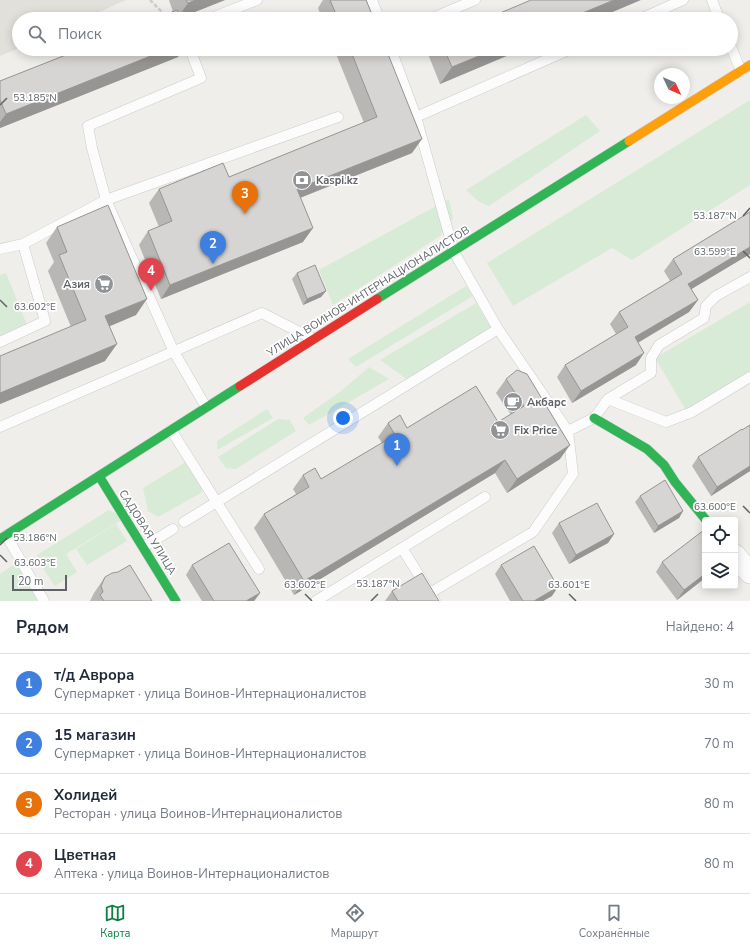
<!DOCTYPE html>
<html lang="ru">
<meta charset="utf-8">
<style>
body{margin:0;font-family:"Nunito Sans",sans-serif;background:#f6f6f7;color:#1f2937}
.controls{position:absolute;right:12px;bottom:12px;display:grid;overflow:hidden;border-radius:4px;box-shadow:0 2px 10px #0003}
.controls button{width:36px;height:36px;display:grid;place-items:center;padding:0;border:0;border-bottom:1px solid #e0e1e3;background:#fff;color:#1f2937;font:20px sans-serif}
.compass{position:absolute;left:654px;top:68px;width:36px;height:36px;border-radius:50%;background:#fff;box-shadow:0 2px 10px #0003;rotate:134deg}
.scale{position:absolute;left:12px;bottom:10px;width:55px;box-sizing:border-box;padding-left:4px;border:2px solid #5f6368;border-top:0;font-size:11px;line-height:14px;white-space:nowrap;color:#5f6368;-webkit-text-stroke:3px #fff;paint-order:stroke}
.you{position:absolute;left:343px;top:418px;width:14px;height:14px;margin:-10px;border:3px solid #fff;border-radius:50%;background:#1a73e8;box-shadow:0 0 0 6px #1a73e833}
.badge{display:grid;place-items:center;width:26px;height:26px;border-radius:50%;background:#0b8043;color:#fff;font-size:13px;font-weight:700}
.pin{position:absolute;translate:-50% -33px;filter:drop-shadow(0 1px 2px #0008)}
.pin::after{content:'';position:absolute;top:21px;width:14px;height:12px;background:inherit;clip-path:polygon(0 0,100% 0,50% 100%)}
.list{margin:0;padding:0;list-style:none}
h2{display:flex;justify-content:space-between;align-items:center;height:52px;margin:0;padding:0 16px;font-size:17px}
h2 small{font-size:13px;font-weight:400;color:#747a83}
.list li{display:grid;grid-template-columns:26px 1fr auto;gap:12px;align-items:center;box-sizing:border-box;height:60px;padding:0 16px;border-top:1px solid #e0e1e3}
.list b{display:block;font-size:15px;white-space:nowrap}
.list p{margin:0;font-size:13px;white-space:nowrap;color:#747a83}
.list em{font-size:13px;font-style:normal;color:#747a83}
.icon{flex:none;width:22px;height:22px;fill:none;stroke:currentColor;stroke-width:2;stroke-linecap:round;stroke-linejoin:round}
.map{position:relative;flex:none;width:750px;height:601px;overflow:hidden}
.search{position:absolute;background:#fff;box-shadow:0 2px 10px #0003;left:12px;right:12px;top:12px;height:44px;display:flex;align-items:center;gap:10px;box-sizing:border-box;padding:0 14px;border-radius:22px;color:#747a83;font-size:15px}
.sheet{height:292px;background:#fff}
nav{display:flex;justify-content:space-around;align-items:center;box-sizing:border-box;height:56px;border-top:1px solid #e0e1e3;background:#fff;font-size:11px;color:#747a83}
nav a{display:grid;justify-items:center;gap:2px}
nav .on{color:#0b8043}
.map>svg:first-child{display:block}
.education{fill:#e2e0da}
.green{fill:#d8ebd6}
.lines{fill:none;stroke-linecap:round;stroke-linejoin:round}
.lane-casing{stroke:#cbcccc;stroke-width:11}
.street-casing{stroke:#cbcccc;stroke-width:22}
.fast-casing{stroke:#cacacb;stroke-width:10}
.slow-casing{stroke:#cacacb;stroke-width:10}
.jam-casing{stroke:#cacacb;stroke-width:10}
.path{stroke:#cacfcc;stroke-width:2.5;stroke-dasharray:4 2;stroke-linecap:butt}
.lane{stroke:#fdfcfc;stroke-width:10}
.street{stroke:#fdfcfc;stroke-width:21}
.fast{stroke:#30b455;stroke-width:9}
.slow{stroke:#ff9f0a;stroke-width:9}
.jam{stroke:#e5322d;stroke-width:9}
.wall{fill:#b8b7b5}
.shaded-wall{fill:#969594}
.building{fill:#d6d5d3;stroke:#969594}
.ticks{fill:none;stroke:#5f6368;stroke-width:1.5}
.labels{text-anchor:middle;stroke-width:3.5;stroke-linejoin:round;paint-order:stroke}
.poi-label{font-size:11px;font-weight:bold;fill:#5f6368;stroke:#fff;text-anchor:start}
.street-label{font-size:11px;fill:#5f6368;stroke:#fff}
.ticks-label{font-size:10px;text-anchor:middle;fill:#5f6368;stroke:#fff;stroke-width:3.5;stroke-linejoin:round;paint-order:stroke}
</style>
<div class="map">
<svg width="750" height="601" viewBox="0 0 750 601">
<rect width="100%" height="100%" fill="#efeeea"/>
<!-- education -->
<path class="education" d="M0,0H126L84,19H19V48L0,56Z"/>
<!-- green -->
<path class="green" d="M750,100V185L632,260L612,248L513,306L487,263Z
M586,115L600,131L489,206L478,201L466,190Z
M449,199L453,218L440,236L333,305L319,270Z
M6,273L27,325L0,337V275Z
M466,286L473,296L356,367L348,359Z
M750,302V372L686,410L655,358Z
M476,303L491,327L408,380L380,360Z
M369,367L389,379L309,425L303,418L341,391Z
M267,409L273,418L217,450V441Z
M278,419L290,420L296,431L236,469L226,468L218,457Z
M191,459L205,482L201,493L158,517L148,511L143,488Z
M109,510L125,518L66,554L77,572L55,586L43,568L37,555Z
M116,524L127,541L87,565L76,549Z
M20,560L44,601H0V574Z"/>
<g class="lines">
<defs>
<path id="lane" d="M372,0L379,19
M712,0L719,19
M209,19L257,0
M430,19L475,0
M640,19L683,0
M731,47L741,71
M190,49L201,78L88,126L92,148L106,200L174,352L206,407
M391,49L416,117L454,252L498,329L568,431L573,474L533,532L430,593
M416,117L571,49
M0,249L23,244L106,200L338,117
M0,342L45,321L23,244
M608,399L666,422L692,412L750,377
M0,427L262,313L313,339
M171,430L259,569
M568,431L594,418L608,399L651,373V358L659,345L704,318L706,306L716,296L750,277
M184,522L498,329
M6,535L44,601
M143,547L173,529
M402,548L435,601
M316,601L485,497"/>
<path id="street" d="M735,555L750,573"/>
<path id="fast" d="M377,299L629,141
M594,418L647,449L664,465L675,482L706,520
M99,476L176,601
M0,539L240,386"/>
<path id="slow" d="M629,141L750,65"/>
<path id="jam" d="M240,386L377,299"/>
</defs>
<!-- lane casing -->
<use href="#lane" class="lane-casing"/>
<!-- street casing -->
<use href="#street" class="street-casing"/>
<!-- fast casing -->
<use href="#fast" class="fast-casing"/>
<!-- slow casing -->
<use href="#slow" class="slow-casing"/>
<!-- jam casing -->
<use href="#jam" class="jam-casing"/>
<!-- path -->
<path class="path" d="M150,0L169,19"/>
<!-- lane -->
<use href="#lane" class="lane"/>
<!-- street -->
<use href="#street" class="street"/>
<!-- fast -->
<use href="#fast" class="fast"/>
<!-- slow -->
<use href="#slow" class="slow"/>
<!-- jam -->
<use href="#jam" class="jam"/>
</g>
<!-- wall -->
<path class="wall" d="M169,0H225L180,18L173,12Z
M323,0H366L374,19H322L318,8Z
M81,49H183L178,57L0,128V81Z
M334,49H386L412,153L300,198L303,242L161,299L139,245L148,231L159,227L149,203L159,189L229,177L364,123Z
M432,49H523L440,84L428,54Z
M750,211V254L691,289L698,300L689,312L638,343L636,365L572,403L557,377L565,365L616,334L610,324L619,312L670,281L664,271L673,259L748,213Z
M57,227L136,315L109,326L105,361L0,404V356L71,327L48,271L54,262L46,243Z
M297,273L326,291L321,297L303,305L292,279Z
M506,379L560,459L507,493L495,473L294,595L254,528L264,514L296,494L293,489L303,475L321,479L382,443L378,437L388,423L407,428L498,422L511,415L496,393Z
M750,425V471L711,496L692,466L698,457Z
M640,496L683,511L679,518L654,533L635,502Z
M559,523L614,534L608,543L569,564L552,533Z
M705,531V578L677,600L656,572L662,562Z
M192,565L260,593L254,601H202L186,575Z
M501,565L552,596L543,601H510L495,574Z
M105,577L152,601H90L94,593Z
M392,591L439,601H385Z"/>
<!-- shaded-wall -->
<path class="shaded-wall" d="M196,0H225L177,19L188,3Z
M614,0H641L596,19H568Z
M168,49H183L178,57L0,128V122L6,114Z
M496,49H523L440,84L452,67Z
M422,139L412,153L287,203L297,189Z
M313,228L303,242L161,299L170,285Z
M750,247V254L680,296L688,284Z
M326,291L321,297L303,305L307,299Z
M147,299L136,315L94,333L105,316Z
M698,300L689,312L627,349L635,337Z
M117,344L105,361L0,404V393Z
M644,353L636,365L572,403L581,391Z
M570,445L560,459L507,493L517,479Z
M505,460L495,473L294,595L304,581Z
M750,466V471L711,496L717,487Z
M683,511L679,518L654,533L658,526Z
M614,534L608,543L569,564L576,555Z
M705,574V578L677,600L684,590Z
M558,587L552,596L543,601H534Z
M260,593L254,601H246Z"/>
<!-- building -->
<path class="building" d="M186,0H196L188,3Z
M330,0H366L374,19H338Z
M531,0H614L568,19H486Z
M177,10L181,19H155Z
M81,49H168L6,114L0,100V81Z
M350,49H386L422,139L297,189L313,228L170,285L148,231L172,221L159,189L223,163L229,177L377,117Z
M444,49H496L452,67Z
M108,205L147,299L105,316L117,344L0,393V356L86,320L59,255L67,252L57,227Z
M750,212V247L688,284L698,300L635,337L644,353L581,391L565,365L628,327L619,312L682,274L673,259Z
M315,265L326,291L307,299L297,273Z
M517,370L527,374L570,445L517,479L505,460L304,581L264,514L309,487L303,475L315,468L321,479L395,435L388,423L400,415L407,428L476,386L498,422L524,406L506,379Z
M750,425V466L717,487L698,457L742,429V430Z
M665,480L683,511L658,526L640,496Z
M597,503L614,534L576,555L559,523Z
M704,530L705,574L684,590L662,562Z
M229,543L260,593L246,601H214L192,565Z
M534,546L558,587L534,601H523L501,565Z
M130,565L152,601H104L100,595L103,592L101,586L105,577L112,573L118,572Z
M422,573L439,601H398L392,591Z"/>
<!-- ticks -->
<path class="ticks" d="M0,105L7,98M743,216L750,208M743,251L750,258M0,300L7,307M743,506L750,513M0,545L7,538M0,555L7,562M305,594L312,601M569,594L576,601M371,601L378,594"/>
<!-- icons -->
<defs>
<symbol id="bank-disc" viewBox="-11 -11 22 22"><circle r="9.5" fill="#919496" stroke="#fff"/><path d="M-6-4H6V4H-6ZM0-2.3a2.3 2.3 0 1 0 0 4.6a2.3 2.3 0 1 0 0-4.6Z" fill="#fff"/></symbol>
<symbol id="supermarket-disc" viewBox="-11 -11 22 22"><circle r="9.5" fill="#919496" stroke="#fff"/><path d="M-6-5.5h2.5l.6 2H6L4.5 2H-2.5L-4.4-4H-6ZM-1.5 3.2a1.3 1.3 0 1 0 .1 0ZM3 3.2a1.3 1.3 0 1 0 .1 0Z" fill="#fff"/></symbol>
<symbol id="cafe-disc" viewBox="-11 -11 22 22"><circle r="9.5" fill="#919496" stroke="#fff"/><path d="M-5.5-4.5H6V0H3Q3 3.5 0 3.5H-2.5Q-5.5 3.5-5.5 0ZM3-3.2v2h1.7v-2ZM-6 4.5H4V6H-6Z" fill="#fff"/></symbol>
</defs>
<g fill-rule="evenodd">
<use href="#bank-disc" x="291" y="169" width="22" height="22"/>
<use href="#supermarket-disc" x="93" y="273" width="22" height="22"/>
<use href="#cafe-disc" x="502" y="391" width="22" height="22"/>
<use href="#supermarket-disc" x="489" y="419" width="22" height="22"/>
</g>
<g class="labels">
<!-- poi labels -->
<g class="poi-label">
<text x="316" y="184">Kaspi.kz</text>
<text x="90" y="288" text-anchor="end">Азия</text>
<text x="527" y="406">Акбарс</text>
<text x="514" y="434">Fix Price</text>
</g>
<!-- street labels -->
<g class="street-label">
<text transform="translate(368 291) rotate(-32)" y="4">УЛИЦА ВОИНОВ-ИНТЕРНАЦИОНАЛИСТОВ</text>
<text transform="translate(148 532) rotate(58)" y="4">САДОВАЯ УЛИЦА</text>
</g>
</g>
<g class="ticks-label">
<text x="35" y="101">53.185°N</text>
<text x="715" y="219">53.187°N</text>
<text x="715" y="255">63.599°E</text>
<text x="35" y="310">63.602°E</text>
<text x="715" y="510">63.600°E</text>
<text x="35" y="541">53.186°N</text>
<text x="35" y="566">63.603°E</text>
<text x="378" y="587">53.187°N</text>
<text x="305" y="588">63.602°E</text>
<text x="569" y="588">63.601°E</text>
</g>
</svg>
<div class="controls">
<button><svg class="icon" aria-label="locate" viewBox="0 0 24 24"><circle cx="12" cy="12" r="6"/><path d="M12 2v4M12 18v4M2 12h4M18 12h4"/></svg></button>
<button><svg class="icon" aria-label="layers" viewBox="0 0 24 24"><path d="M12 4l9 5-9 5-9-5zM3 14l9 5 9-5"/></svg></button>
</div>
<svg class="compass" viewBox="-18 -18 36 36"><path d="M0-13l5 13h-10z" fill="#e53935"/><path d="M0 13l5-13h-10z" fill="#747a83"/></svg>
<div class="scale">20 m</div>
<div class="you"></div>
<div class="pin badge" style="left:397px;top:466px;background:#3f7fe0">1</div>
<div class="pin badge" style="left:213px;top:264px;background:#3f7fe0">2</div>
<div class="pin badge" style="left:245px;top:214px;background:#e8710a">3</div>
<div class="pin badge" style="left:151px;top:291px;background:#e0444e">4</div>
<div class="search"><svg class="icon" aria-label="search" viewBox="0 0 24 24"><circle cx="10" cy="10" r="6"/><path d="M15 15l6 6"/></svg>Поиск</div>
</div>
<section class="sheet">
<h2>Рядом<small>Найдено: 4</small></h2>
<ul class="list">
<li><span class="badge" style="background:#3f7fe0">1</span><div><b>т/д Аврора</b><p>Супермаркет · улица Воинов-Интернационалистов</p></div><em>30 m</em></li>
<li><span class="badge" style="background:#3f7fe0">2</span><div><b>15 магазин</b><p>Супермаркет · улица Воинов-Интернационалистов</p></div><em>70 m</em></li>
<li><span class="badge" style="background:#e8710a">3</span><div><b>Холидей</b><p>Ресторан · улица Воинов-Интернационалистов</p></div><em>80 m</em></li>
<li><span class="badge" style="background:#e0444e">4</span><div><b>Цветная</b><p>Аптека · улица Воинов-Интернационалистов</p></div><em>80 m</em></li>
</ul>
</section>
<nav>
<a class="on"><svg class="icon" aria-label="map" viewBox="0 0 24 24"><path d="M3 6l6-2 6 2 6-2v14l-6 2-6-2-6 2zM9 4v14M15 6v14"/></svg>Карта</a>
<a><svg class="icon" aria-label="directions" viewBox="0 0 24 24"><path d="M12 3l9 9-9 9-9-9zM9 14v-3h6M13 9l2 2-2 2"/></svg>Маршрут</a>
<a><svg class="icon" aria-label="saved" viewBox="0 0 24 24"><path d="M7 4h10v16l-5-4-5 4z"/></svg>Сохранённые</a>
</nav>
